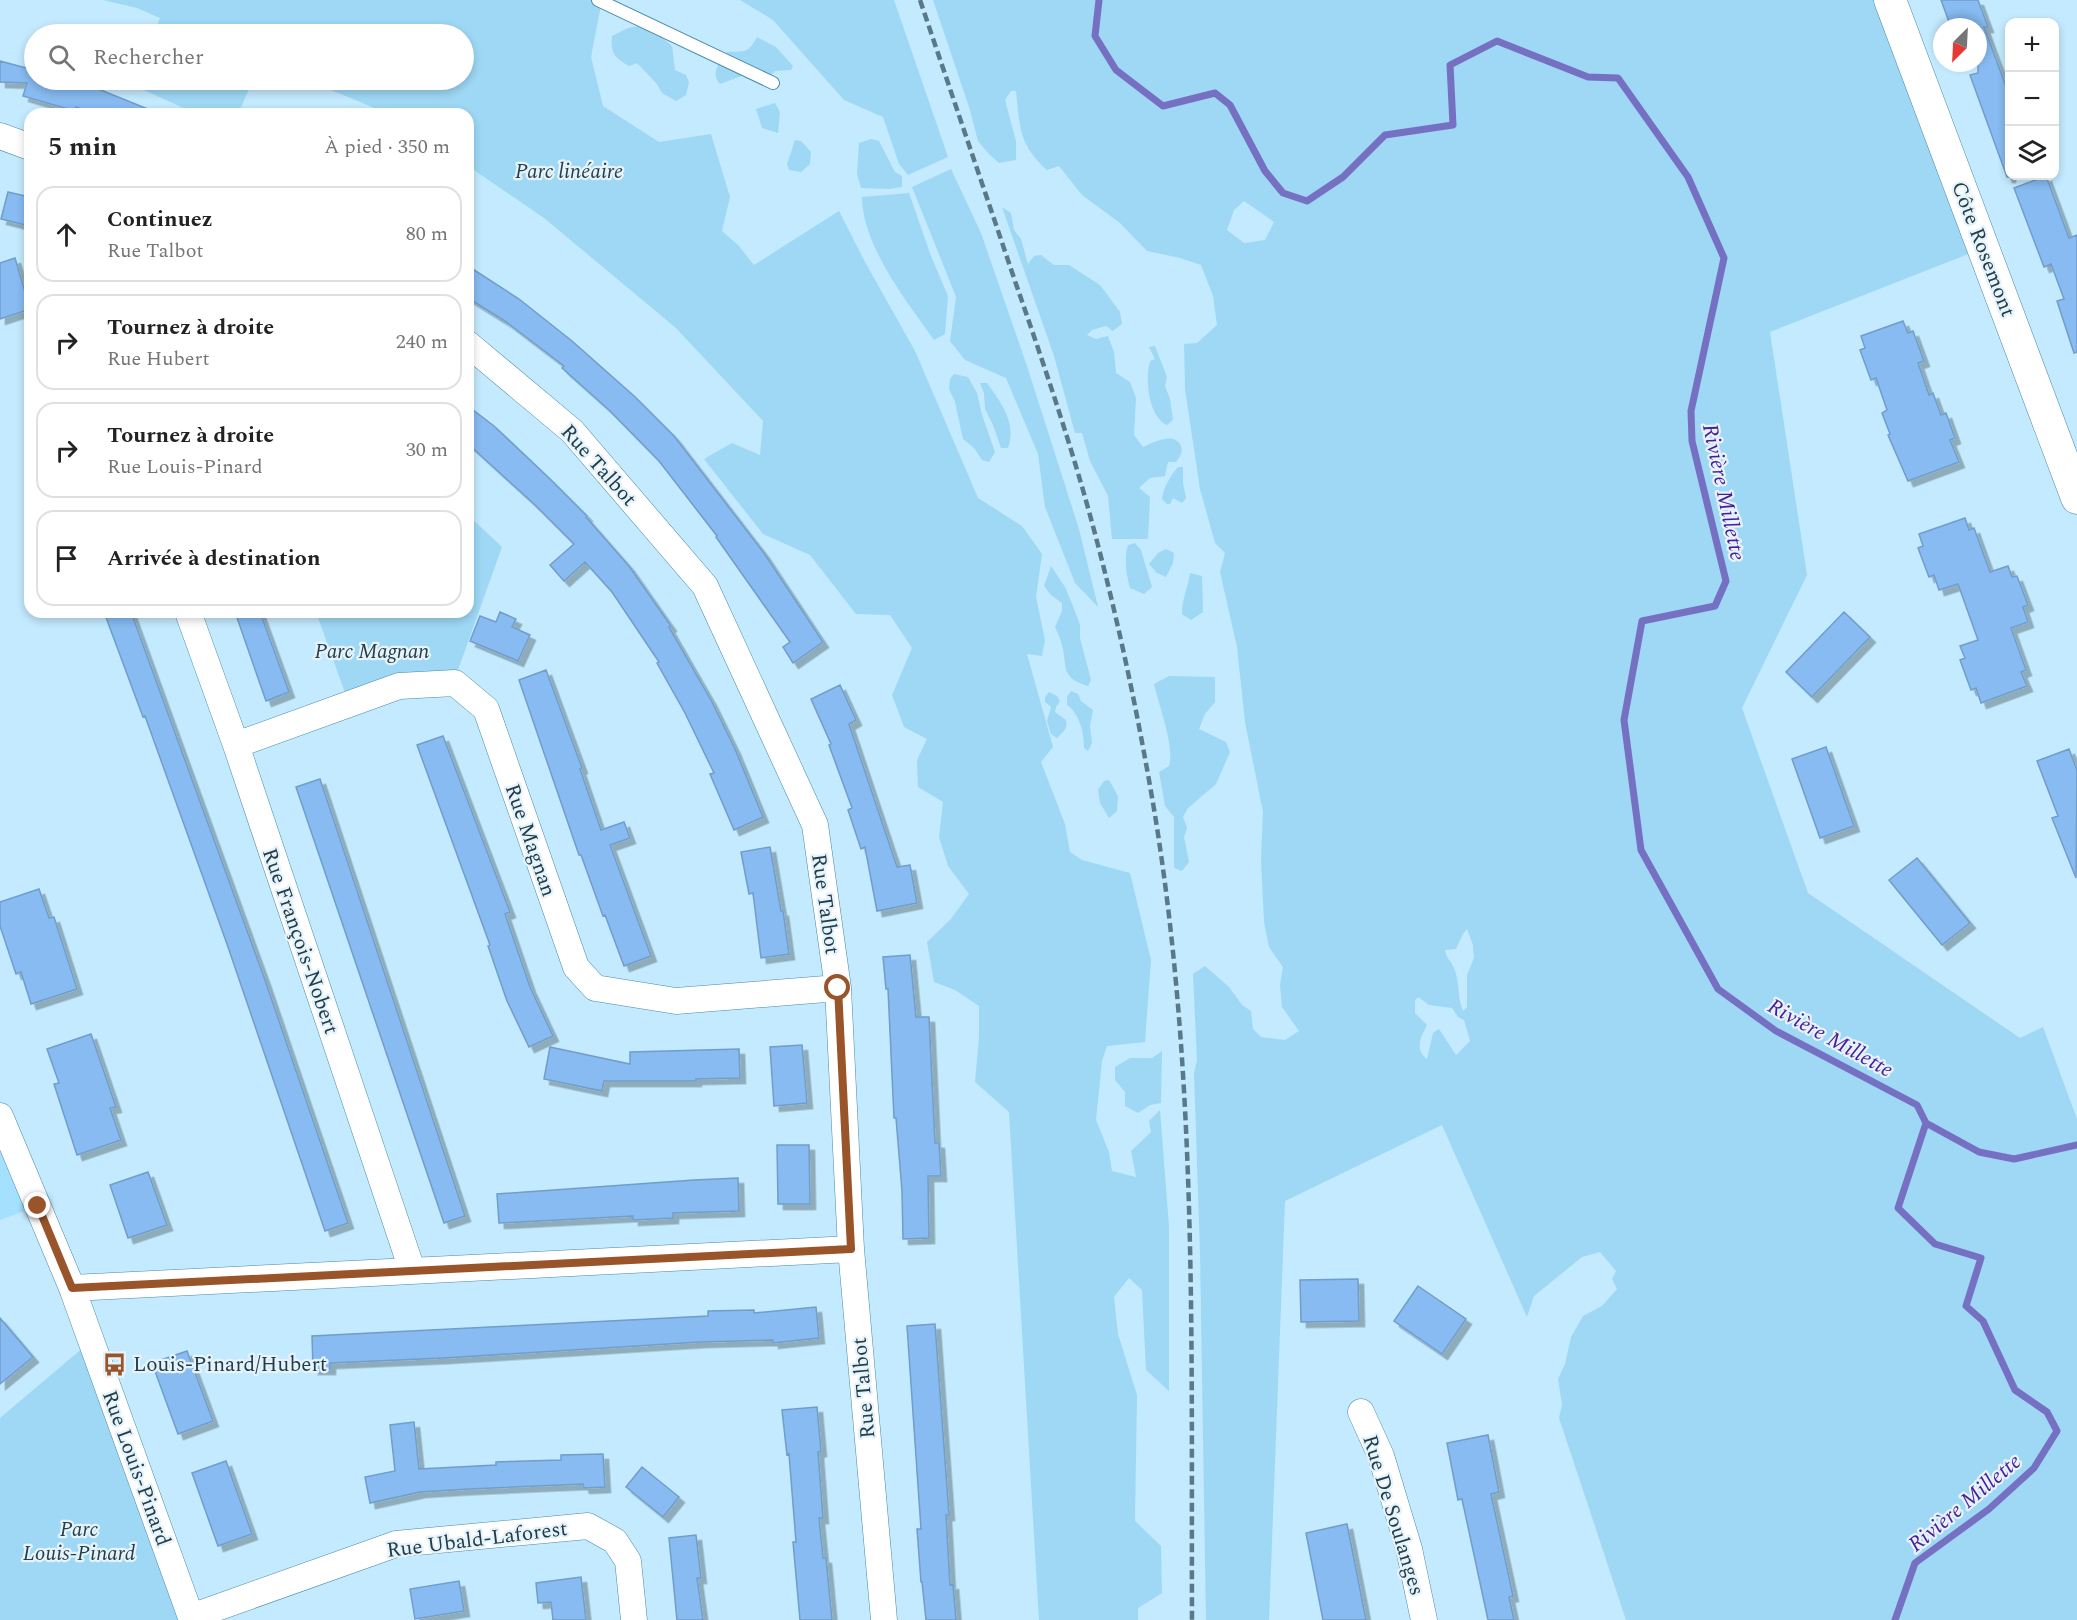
<!DOCTYPE html>
<html lang="fr">
<meta charset="utf-8">
<style>
body{margin:0;font-family:Spectral,serif;background:#f6f6f6;color:#222}
.controls{position:absolute;right:18px;top:18px;display:grid;overflow:hidden;border-radius:12px;box-shadow:0 3px 9px #0003}
.controls button{width:54px;height:54px;display:grid;place-items:center;padding:0;border:0;border-bottom:2px solid #e0e0e0;background:#fff;color:#222;font:30px sans-serif}
.compass{position:absolute;left:1933px;top:18px;width:54px;height:54px;border-radius:50%;background:#fff;box-shadow:0 3px 9px #0003;rotate:204deg}
.stop{position:absolute;width:18px;height:18px;margin:-14px;border:4px solid #9a542a;border-radius:50%;background:#fff}
.stop.end{background:#9a542a;border-color:#fff;box-shadow:0 2px 6px #0008}
.list{margin:0;padding:0;list-style:none}
h2{display:flex;justify-content:space-between;align-items:center;height:78px;margin:0;padding:0 24px;font-size:26px}
h2 small{font-size:20px;font-weight:400;color:#767676}
.list li{display:grid;grid-template-columns:39px 1fr auto;gap:18px;align-items:center;box-sizing:border-box;height:96px;margin:0 12px 12px;padding:0 12px;border:2px solid #e0e0e0;border-radius:18px}
.list b{display:block;font-size:22px;white-space:nowrap}
.list p{margin:0;font-size:20px;white-space:nowrap;color:#767676}
.list em{font-size:20px;font-style:normal;color:#767676}
.icon{flex:none;width:33px;height:33px;fill:none;stroke:currentColor;stroke-width:2;stroke-linecap:round;stroke-linejoin:round}
.map{position:relative;flex:none;width:2077px;height:1620px;overflow:hidden}
.search{position:absolute;background:#fff;box-shadow:0 3px 9px #0003;left:24px;top:24px;width:450px;height:66px;display:flex;align-items:center;gap:15px;box-sizing:border-box;padding:0 21px;border-radius:33px;color:#767676;font-size:22px}
.panel{position:absolute;background:#fff;box-shadow:0 3px 9px #0003;left:24px;top:108px;width:450px;height:510px;border-radius:18px}
.map>svg:first-child{display:block}
.built{fill:#a4e1fe}
.green{fill:#9ed8f5;fill-rule:evenodd}
.lines{fill:none;stroke-linecap:round;stroke-linejoin:round}
.stream{stroke:#7670c2;stroke-width:7}
.building{fill:#87bbf1;stroke:#719dca;stroke-width:1.5;filter:url(#shadow)}
.service-casing{stroke:#488aa9;stroke-width:14}
.minor-casing{stroke:#488aa9;stroke-width:27}
.tertiary-casing{stroke:#488aa9;stroke-width:33}
.service{stroke:#fff;stroke-width:12}
.minor{stroke:#fff;stroke-width:26}
.tertiary{stroke:#fff;stroke-width:32}
.rail{stroke:#597988;stroke-width:4.5;stroke-dasharray:9 4.5;stroke-linecap:butt}
.route{stroke:#9a542a;stroke-width:8}
.labels{text-anchor:middle;stroke-width:4.5;stroke-linejoin:round;paint-order:stroke}
.park-label{font-size:21px;font-style:italic;fill:#243e4a;stroke:#e6f3fa}
.street-label{font-size:21px;fill:#213d4a;stroke:#e6f3fa}
.poi-label{font-size:21px;fill:#213d4a;stroke:#e6f3fa;text-anchor:start}
.water-label{font-size:22px;font-style:italic;fill:#491c9e;stroke:#e6f3fa}
</style>
<div class="map">
<svg width="2077" height="1620" viewBox="0 0 2077 1620">
<defs>
<filter id="shadow"><feDropShadow dx="5.5" dy="5.5" stdDeviation="0" flood-color="#0004"/></filter>
</defs>
<rect width="100%" height="100%" fill="#c3eafe"/>
<!-- built -->
<path class="built" d="M0,1116L38,1206L0,1220Z"/>
<!-- green -->
<path class="green" d="M103,0H602L591,57L603,106L659,142L711,134L730,197L722,231L738,245L754,265L839,211L865,262L915,351L978,498L1022,526L1042,554L1036,597L1045,640L1042,656L1027,654L1053,747L1041,762L1065,824L1070,852L1082,860L1130,873L1151,960L1145,1042L1107,1046L1102,1061L1096,1120L1109,1152L1112,1171L1136,1177L1131,1151L1151,1132L1149,1121L1160,1110L1169,1227V1391L1146,1370L1142,1290L1129,1278L1114,1297L1118,1334L1137,1395L1135,1521L1161,1546L1162,1593L1138,1608V1620H1039L1009,1112L975,1082L979,1038V1006L955,990L934,982L927,942L951,919L969,894L948,866L939,837L943,802L918,787L917,760L927,739L904,727L892,695L912,648L890,615L856,614L810,555L763,534L704,459L732,443L760,455L763,421L676,328L544,218L468,166V114H389L307,80H464V34H154L160,18L137,8Z
M740,0H894L948,157L908,175L899,164L883,117L844,100L773,20Z
M933,0H1881L1976,251L1770,332L1807,575L1742,708L1808,893L2020,1038L2043,1027L2077,1119V1620H1626L1559,1418L1562,1405L1558,1379L1565,1364L1571,1337L1583,1316L1602,1306L1617,1289L1612,1279L1616,1271L1600,1252L1582,1257L1534,1296L1527,1317L1442,1125L1285,1201L1269,1620H1206L1200,1253L1194,1073L1197,1060L1193,974L1205,966L1229,987L1242,1005L1251,1011L1253,1029L1261,1037L1285,1040L1299,1031L1282,1007L1280,985L1283,967L1269,947L1264,922L1261,859L1263,812L1245,722L1237,647L1220,572L1225,553L1215,543L1200,489L1185,389L1184,344L1197,343L1217,325L1213,296L1201,265L1180,258L1147,251L1120,223L1082,195L1059,166L1047,170C1019,145 1020,128 1016,91H1011L1005,100L1016,141V160L999,163L988,153L978,141L969,107ZM1244,201L1274,222L1265,240L1244,243L1227,230L1234,210ZM1467,929L1473,945L1474,958L1467,975V1007L1463,1011C1457,997 1460,982 1454,968C1451,961 1446,958 1445,950L1456,949L1463,934ZM1418,997L1429,1005L1452,1008L1458,1017L1464,1020L1470,1041L1456,1055L1439,1029L1433,1033L1427,1059C1414,1049 1421,1037 1427,1025L1415,1013V1001Z
M639,26L658,34L672,46L675,70L686,75L689,82L686,95L676,101L662,93L657,84L637,63L629,66C615,58 610,53 612,36L628,28Z
M757,37L776,47L793,66L791,70L775,71L769,77L744,75L720,84C710,74 719,62 727,52C745,51 748,54 757,37Z
M141,80H253L238,114H205L186,109L139,88Z
M775,103L780,112L778,133L762,128L756,109Z
M871,139L879,141L895,172L902,176V187L889,189L861,188L857,174L859,143Z
M795,140L801,141L811,152L810,164L801,172L789,170L787,164Z
M951,169L981,233L1027,366L1079,529L1098,607L1075,583L1045,507L1038,454L1006,378L965,360L950,341L956,297L912,187Z
M909,193L931,256L948,296L945,334L934,340C907,302 862,245 862,197Z
M1002,207L1011,213L1014,230L1021,239L1028,264L1034,256L1041,255L1054,265H1069L1100,285L1120,312L1122,324L1113,331L1106,326L1092,330L1087,335L1096,339L1108,336L1114,352L1116,373L1130,382L1136,398L1134,435L1143,447C1153,443 1172,432 1180,444C1184,451 1180,457 1176,462H1168L1165,476L1150,478L1139,488L1150,497L1148,539H1112L1108,496L1090,461L1082,433H1075L1054,356Z
M1155,346L1167,377L1165,386L1170,399L1173,420L1167,425C1148,416 1145,379 1150,361L1155,359L1149,347Z
M954,374L968,377L977,393L982,415L995,452L989,462L982,460L974,448L963,439L955,402L949,389L950,379Z
M980,383H987C1001,402 1017,424 1008,448H1001L993,425L985,409L984,393Z
M1178,467H1183V483L1186,498L1182,503L1173,498L1170,504H1167L1162,499C1163,488 1171,475 1178,467Z
M468,515L502,547L454,681L348,701L316,612H468Z
M1135,543L1141,550L1152,587L1144,594L1130,588C1126,574 1124,559 1128,545Z
M1166,549L1174,553L1173,563L1166,577L1157,573L1149,564L1158,553Z
M1051,566L1065,587L1073,606L1080,625V638L1091,680L1088,686C1059,677 1068,667 1062,645C1061,639 1057,632 1055,627L1062,611V603L1051,595L1044,586Z
M1190,573L1202,576L1203,612L1191,620L1182,614C1182,598 1188,588 1190,573Z
M1169,676L1215,677V702L1205,714L1199,729L1226,742L1230,752L1216,784L1188,808L1183,817L1187,828L1184,837L1189,862L1182,871L1174,868V817L1165,806L1159,772L1169,766C1175,747 1159,706 1154,684Z
M1071,691L1078,694L1081,701L1093,710L1090,726L1092,743L1088,751L1084,748C1084,733 1080,714 1067,705V697Z
M1049,692L1057,696L1060,701L1056,707L1055,712L1066,720C1068,729 1063,732 1057,738L1051,734L1047,721L1051,707L1045,702V697Z
M1109,780L1118,796L1117,811L1109,818L1100,803L1098,790L1104,781Z
M1162,1051L1161,1103L1150,1105L1138,1113L1125,1106V1092L1115,1080V1067L1130,1058H1152Z
M91,1341L192,1620H0V1418Z"/>
<g class="lines">
<!-- stream -->
<path class="stream" d="M1099,0L1095,36L1116,70L1163,106L1215,93L1230,105L1265,171L1283,193L1307,201L1343,177L1385,135L1453,125L1450,65L1497,41L1588,77L1618,78L1688,177L1724,258L1691,411L1692,441L1726,581L1715,606L1642,621L1624,720L1641,850L1718,989L1776,1031L1917,1105L1926,1123L1898,1208L1935,1244L1981,1258L1966,1306L1983,1321L2015,1390L2047,1412L2057,1431L2034,1468L1989,1509L1915,1563L1895,1620
M1926,1123L1979,1152L2014,1159L2077,1145"/>
</g>
<!-- building -->
<path class="building" d="M1941,0H1978L1988,27H1984L2010,97V177H2007L1970,75L1978,73V27H1951Z
M0,61L34,70V80H68L91,86L160,114H95L76,107L75,111L23,96L27,83L0,82Z
M2046,176L2069,238L2077,235V352L2074,353L2057,301L2064,299L2051,264L2044,267L2014,188Z
M8,192L30,197V226L1,219Z
M15,258L30,309L0,319V263Z
M468,266L519,299L572,341L634,396L674,436L764,553L823,642L793,663L783,647L790,642L716,537L717,536L659,461L609,410L562,368L564,366L505,321L468,298Z
M1903,321L1908,333L1913,331L1924,361L1918,363L1929,395L1933,393L1941,415L1946,413L1955,438L1950,440L1959,462L1908,481L1888,435L1890,434L1882,413L1887,410L1876,378L1871,380L1860,350L1865,348L1861,336Z
M468,406L494,426L549,478L587,516L586,517L629,566L671,626L669,627L712,702L735,749L763,817L734,830L710,774L714,773L685,713L657,663L659,662L612,592L585,562L564,581L550,565L574,544L535,505L468,444Z
M1965,518L1969,530L1974,528L1990,572L2008,566L2012,577L2017,576L2028,605L2023,607L2028,622L2011,628L2026,670L2021,672L2027,686L1981,703L1976,688L1971,690L1960,660L1965,658L1960,646L1978,640L1958,584L1939,590L1934,575L1929,577L1918,548L1923,546L1919,534Z
M104,612H131L265,980L348,1223L325,1231L227,944L145,716L143,717Z
M235,612H260L289,692L266,701Z
M500,612L516,619L512,627L530,635L518,661L470,641L480,616L496,622Z
M1844,612L1870,637L1812,697L1786,672Z
M546,670L582,768L580,769L601,830L624,822L630,838L610,845L651,956L624,966L605,915L603,916L581,855H579L519,680Z
M840,685L856,720L849,724L897,867L910,865L917,903L877,911L865,847L861,849L848,810L852,808L829,745L831,744L811,699Z
M443,736L510,912L505,914L530,987L553,1036L529,1047L507,1001L488,946L490,945L417,745Z
M1826,747L1854,826L1820,838L1792,759Z
M2069,749L2077,770L2076,878L2052,818L2058,816L2037,761Z
M320,779L465,1216L444,1223L296,787Z
M770,847L781,911H783L789,954L761,958L753,893L749,894L741,852Z
M1917,858L1970,923L1942,945L1889,880Z
M39,889L49,918L54,917L77,989L31,1004L21,972L16,974L0,926V902Z
M910,955L916,1017H929L935,1143H939L941,1176H928L929,1238L903,1239L902,1191L896,1118H894L888,989H886L883,957Z
M91,1034L116,1107L110,1108L121,1140L77,1155L54,1084L59,1083L47,1049Z
M802,1045L807,1103L774,1106L770,1047Z
M550,1047L630,1064V1052L739,1049L740,1078L696,1079V1081H604L602,1091L544,1079Z
M777,1145H809L810,1204H778Z
M148,1172L167,1225L128,1238L110,1185Z
M738,1178L739,1211L673,1213V1218L633,1220V1216L499,1223L497,1194L694,1180Z
M1358,1279L1359,1321L1301,1322L1300,1280Z
M1418,1286L1466,1319L1442,1354L1394,1321Z
M816,1307L819,1338L773,1343V1340L700,1342L444,1358L330,1363V1369H313L312,1336L708,1316V1311L754,1310V1313Z
M0,1318L33,1357L0,1384Z
M935,1324L949,1515H946L950,1585L953,1584L956,1620H926L922,1582H921L917,1529H921L907,1326Z
M187,1351L213,1421L178,1434L152,1363Z
M817,1407L821,1451L818,1452L823,1518H819L823,1558H826L832,1620H800L793,1542H796L789,1454L787,1455L782,1410Z
M414,1422L419,1469L496,1465V1462L561,1460V1455L603,1454L605,1487L584,1488L583,1484L469,1489L420,1492L370,1503L365,1477L395,1471L390,1425Z
M1488,1435L1499,1492L1491,1494L1513,1596L1509,1597L1514,1620H1488L1462,1499L1458,1500L1447,1443Z
M226,1461L252,1534L218,1546L192,1473Z
M642,1467L679,1497L663,1517L626,1487Z
M1347,1524L1366,1620H1323L1306,1533Z
M696,1535L701,1578H697L703,1620H677L669,1538Z
M581,1577L586,1620H553L551,1602L538,1603L536,1583Z
M459,1581L464,1611L415,1619L410,1589Z"/>
<g class="lines">
<defs>
<path id="service" d="M598,0L773,83"/>
<path id="minor" d="M0,136L30,147
M468,344L572,431L705,586L815,825L838,988L851,1249L884,1620
M188,612L236,745L412,1270
M236,745L399,686L455,683L486,709L576,967L595,988L676,1001L838,988
M0,1116L72,1288L192,1620
M72,1288L851,1249
M1361,1412L1381,1456L1409,1549L1424,1620
M191,1617L396,1544L588,1526L615,1541L628,1561L634,1620"/>
<path id="tertiary" d="M1890,0L2077,498"/>
</defs>
<!-- service casing -->
<use href="#service" class="service-casing"/>
<!-- minor casing -->
<use href="#minor" class="minor-casing"/>
<!-- tertiary casing -->
<use href="#tertiary" class="tertiary-casing"/>
<!-- service -->
<use href="#service" class="service"/>
<!-- minor -->
<use href="#minor" class="minor"/>
<!-- tertiary -->
<use href="#tertiary" class="tertiary"/>
<!-- rail -->
<path class="rail" d="M920,0C952,95 984,189 1016,284C1044,365 1072,447 1094,530C1119,624 1139,719 1155,815C1198,1081 1191,1351 1192,1620"/>
</g>
<g class="lines">
<!-- route -->
<path class="route" d="M38,1206L72,1288L851,1249L838,988"/>
</g>
<!-- icons -->
<defs>
<symbol id="bus-bare" viewBox="-9 -9 18 18"><path d="M-5-6H5V4H4V6H2V4H-2V6H-4V4H-5ZM-3.5-4V0h7V-4ZM-3.5 1.2v1.5H-2V1.2ZM2 1.2v1.5H3.5V1.2Z" fill="#9a542a" stroke="#e6f3fa" stroke-width="2.5" paint-order="stroke"/></symbol>
</defs>
<g fill-rule="evenodd">
<use href="#bus-bare" x="98" y="1348" width="33" height="33"/>
</g>
<g class="labels">
<!-- park labels -->
<g class="park-label">
<text x="569" y="178">Parc linéaire</text>
<text x="372" y="658">Parc Magnan</text>
<text x="79" y="1536">Parc<tspan x="79" dy="24">Louis-Pinard</tspan></text>
</g>
<!-- street labels -->
<g class="street-label">
<text transform="translate(1984 249) rotate(69)" y="7">Côte Rosemont</text>
<text transform="translate(599 465) rotate(48)" y="7">Rue Talbot</text>
<text transform="translate(531 840) rotate(71)" y="7">Rue Magnan</text>
<text transform="translate(826 904) rotate(82)" y="7">Rue Talbot</text>
<text transform="translate(301 941) rotate(71)" y="7">Rue François-Nobert</text>
<text transform="translate(863 1388) rotate(-95)" y="7">Rue Talbot</text>
<text transform="translate(137 1468) rotate(70)" y="7">Rue Louis-Pinard</text>
<text transform="translate(1394 1515) rotate(73)" y="7">Rue De Soulanges</text>
<text transform="translate(477 1539) rotate(-7)" y="7">Rue Ubald-Laforest</text>
</g>
<!-- poi labels -->
<g class="poi-label">
<text x="133" y="1371">Louis-Pinard/Hubert</text>
</g>
<!-- water labels -->
<g class="water-label">
<text transform="translate(1725 492) rotate(78)" y="8">Rivière Millette</text>
<text transform="translate(1831 1037) rotate(29)" y="8">Rivière Millette</text>
<text transform="translate(1964 1502) rotate(-40)" y="8">Rivière Millette</text>
</g>
</g>
</svg>
<div class="controls">
<button>+</button>
<button>−</button>
<button><svg class="icon" aria-label="layers" viewBox="0 0 24 24"><path d="M12 4l9 5-9 5-9-5zM3 14l9 5 9-5"/></svg></button>
</div>
<svg class="compass" viewBox="-18 -18 36 36"><path d="M0-13l5 13h-10z" fill="#e53935"/><path d="M0 13l5-13h-10z" fill="#767676"/></svg>
<div class="stop" style="left:838px;top:988px"></div>
<div class="stop end" style="left:38px;top:1206px"></div>
<div class="search"><svg class="icon" aria-label="search" viewBox="0 0 24 24"><circle cx="10" cy="10" r="6"/><path d="M15 15l6 6"/></svg>Rechercher</div>
<section class="panel">
<h2>5 min<small>À pied · 350 m</small></h2>
<ul class="list">
<li><svg class="icon" aria-label="ahead" viewBox="0 0 24 24"><path d="M12 20V5M6 11l6-6 6 6"/></svg><div><b>Continuez</b><p>Rue Talbot</p></div><em>80 m</em></li>
<li><svg class="icon" aria-label="right" viewBox="0 0 24 24"><path d="M7 20v-9h11M14 6l5 5-5 5"/></svg><div><b>Tournez à droite</b><p>Rue Hubert</p></div><em>240 m</em></li>
<li><svg class="icon" aria-label="right" viewBox="0 0 24 24"><path d="M7 20v-9h11M14 6l5 5-5 5"/></svg><div><b>Tournez à droite</b><p>Rue Louis-Pinard</p></div><em>30 m</em></li>
<li><svg class="icon" aria-label="arrive" viewBox="0 0 24 24"><path d="M6 21V4h12l-3 4 3 4H6"/></svg><div><b>Arrivée à destination</b></div></li>
</ul>
</section>
</div>
